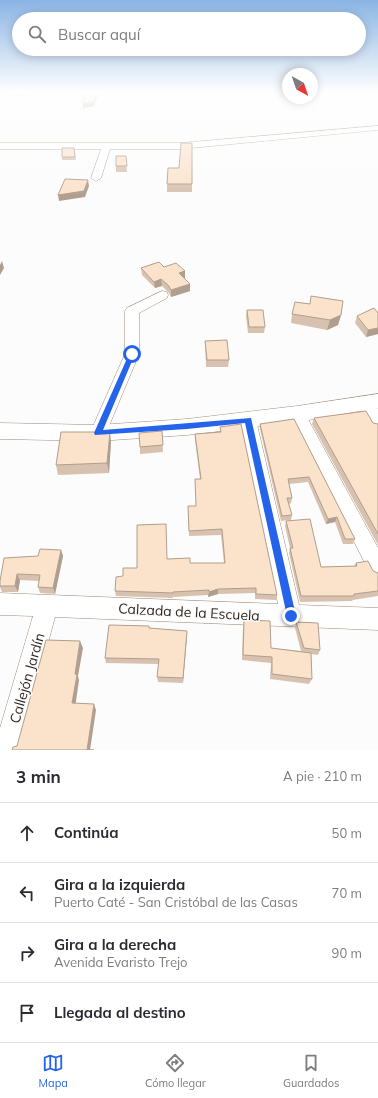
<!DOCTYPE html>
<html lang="es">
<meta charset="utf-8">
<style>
body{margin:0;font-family:Mulish,sans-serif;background:#f2f2f3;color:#2b2b33}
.compass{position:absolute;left:282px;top:68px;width:36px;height:36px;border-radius:50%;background:#fff;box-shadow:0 2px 10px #0003;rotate:140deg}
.stop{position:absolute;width:12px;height:12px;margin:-9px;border:3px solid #2563eb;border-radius:50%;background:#fff}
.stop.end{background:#2563eb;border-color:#fff;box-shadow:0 1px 4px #0008}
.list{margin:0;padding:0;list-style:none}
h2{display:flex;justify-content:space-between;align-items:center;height:52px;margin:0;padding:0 16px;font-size:17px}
h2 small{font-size:13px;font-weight:400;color:#7c7c81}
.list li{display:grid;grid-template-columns:26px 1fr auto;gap:12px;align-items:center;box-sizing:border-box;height:60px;padding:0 16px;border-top:1px solid #e1e1e2}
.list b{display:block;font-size:15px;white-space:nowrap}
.list p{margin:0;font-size:13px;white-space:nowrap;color:#7c7c81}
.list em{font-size:13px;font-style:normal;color:#7c7c81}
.icon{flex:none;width:22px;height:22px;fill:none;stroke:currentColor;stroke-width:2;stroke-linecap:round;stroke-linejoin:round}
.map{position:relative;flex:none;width:378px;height:750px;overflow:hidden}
.search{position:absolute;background:#fff;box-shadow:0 2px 10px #0003;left:12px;right:12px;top:12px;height:44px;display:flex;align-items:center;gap:10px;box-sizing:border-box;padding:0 14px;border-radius:22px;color:#7c7c81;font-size:15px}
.sheet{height:292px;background:#fff}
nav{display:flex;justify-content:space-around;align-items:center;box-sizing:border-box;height:56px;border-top:1px solid #e1e1e2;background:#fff;font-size:11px;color:#7c7c81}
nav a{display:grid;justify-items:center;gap:2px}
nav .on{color:#2563eb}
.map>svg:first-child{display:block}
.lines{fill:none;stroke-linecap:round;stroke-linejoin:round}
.minor-casing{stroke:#a28b76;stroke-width:1}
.major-casing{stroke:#a28b76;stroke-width:1}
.minor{fill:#fff;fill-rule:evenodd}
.major{fill:#fff;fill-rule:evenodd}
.wall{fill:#d8c2af}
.shaded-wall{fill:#b09e8e}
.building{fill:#fbe2cb;stroke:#b09e8e}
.route{fill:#2563eb}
.labels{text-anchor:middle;stroke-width:3;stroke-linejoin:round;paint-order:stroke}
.near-street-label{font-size:14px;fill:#30261e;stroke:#fcfcfc}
</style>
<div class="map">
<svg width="378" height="750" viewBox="0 0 378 750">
<rect width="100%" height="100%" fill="#fcfcfc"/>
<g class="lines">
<defs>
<path id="minor" d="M374,92H378V94H374Z
M378,126V130L180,149H110L101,178L96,181L91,178L101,149H0V143H180Z
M162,291L167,292L168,295L167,298L139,313V354L104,438L98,439L92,438L90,433L125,354V311L127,308Z
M366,396L372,398L378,409V430L372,428L358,402L360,398Z
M297,408L303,410L378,548V578L371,575L289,414L291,410Z
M248,414L254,416L256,420L299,605L378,608V630L55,617L19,750H0V728L33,616L0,615V593L278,604L240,420L242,416Z"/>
<path id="major" d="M378,394V408L297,422L187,435L98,441L0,439V423L98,425L187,419L297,406Z"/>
</defs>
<!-- minor casing -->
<use href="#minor" class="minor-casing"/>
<!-- major casing -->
<use href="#major" class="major-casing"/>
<!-- minor -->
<use href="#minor" class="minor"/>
<!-- major -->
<use href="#major" class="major"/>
</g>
<!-- wall -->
<path class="wall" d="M13,92H25V96H13Z
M192,143V192H167V184L179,168Z
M74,148L76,160H62V157Z
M126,156L127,172H116V166Z
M164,267L185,271V278H184L190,291L171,297L168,292L162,286L155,288L142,275L141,268Z
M247,310L265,327L264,333H248L246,316Z
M378,313V334L366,337L355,323L357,316Z
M292,314L341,315L338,325L327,330L291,323Z
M205,341L229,360L228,367H206Z
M314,418L373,423L378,424V545L312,424Z
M294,419L355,539L353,544H343L335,522L326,524L308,482L289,484L292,498L291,503L289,504L292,515L291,520L281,521L260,429V424Z
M220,427L277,595L276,600L255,599V593L218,594L208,597V595L173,597V598L116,596L115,591L123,576L137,568L167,559L190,563H224L221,535L189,536L188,506H196L200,479L195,440V434L220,432Z
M162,431L163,452L140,454V447Z
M111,442L109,473L58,475L56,465Z
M286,521L321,567L354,566L356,563L378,573V596L353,600L352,601L300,602L289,553L290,548L285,526Z
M61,550L63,556L55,594L40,593L38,587L39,581L20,580L18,592H2L0,587V581L38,556Z
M244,620L271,648L301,651L295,628L296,622L320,650L318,655L311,654L312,679L309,684L270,679L271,663L242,660L243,626Z
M149,628L187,631L183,683L158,682L157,677L159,664L106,663L105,658Z"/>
<!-- shaded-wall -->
<path class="shaded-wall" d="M98,92V95L94,106L83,108V104Z
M88,180L89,186L85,197L59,201L58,195Z
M2,261L4,268L0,275V265Z
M185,271V278L179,280V273Z
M161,279L162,286L155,288L154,282Z
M190,284V291L171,297V290Z
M341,315L338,325L327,330L330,320Z
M378,328V334L366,337L368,330Z
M110,432L111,442L109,473L107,463Z
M337,517L335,522L326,524L328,519Z
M61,550L63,556L55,594L53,588Z
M17,574L20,580L18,592L15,586Z
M218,589V594L208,597L209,592Z
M187,631V636L183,683V678Z
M80,641L83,648L78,676L79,680L75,708L72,703L75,674Z
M94,704L96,710L90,750H87Z"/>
<!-- building -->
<path class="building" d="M84,92H98L93,102L83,104Z
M181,143H192V184H167L168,168H179Z
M62,148H74L75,157H62Z
M116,156H126L127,166H116Z
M65,179L88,180L84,191L58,195Z
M159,262L164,267L176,263L185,271L179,273L190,284L171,290L168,285L161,279L154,282L141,268Z
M311,296L343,301L341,315L330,320L292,314L295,302L310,304Z
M374,308L378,313V328L368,330L357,316Z
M247,310H263L265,327H249Z
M227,340L229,360H207L205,341Z
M366,411L373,423L378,424V534L314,418Z
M294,419L355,539H345L337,517L328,519L309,477L288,479L292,498H287L292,515L282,516L260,424Z
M241,424L277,595L256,594V588L218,589L209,592V590L173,592V593L115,591L116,577L123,576V568H137V525L166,524L167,559L190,558V563H225L222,529L189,531L188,506H196L195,479H201L195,434L221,432L220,427Z
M162,431L163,445L140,447L139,433Z
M61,432H110L107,463L56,465Z
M310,519L321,567L357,566L356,563L368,561L373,571L378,573V591L354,594V596H301L290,548H293L286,521Z
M40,549L61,550L53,588L38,587L40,575L17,574L15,586H0V581L4,558L38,556Z
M244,620L270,621L271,648L311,653L312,679L272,674V657L243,655Z
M296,622L318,623L320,650L304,648Z
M109,625L149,626V628L187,631L183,678L157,677L159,659L105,658Z
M46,640L80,641L75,674L77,675L72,703L94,704L87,750H94H12L13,747L17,746Z"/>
<!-- sky -->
<linearGradient id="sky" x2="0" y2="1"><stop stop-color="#8ab4e4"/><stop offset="0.47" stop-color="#fefefe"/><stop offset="1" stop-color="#fefefe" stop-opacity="0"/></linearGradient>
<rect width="378" height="196" fill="url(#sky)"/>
<!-- route -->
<path class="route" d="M132,352L135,354L103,430L251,418L296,616L295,620L291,621L288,620L287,616L245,423L187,429L95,435L94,433L129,354Z"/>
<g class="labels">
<!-- near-street labels -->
<g class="near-street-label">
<text transform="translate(189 612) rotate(3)" y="5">Calzada de la Escuela</text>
<text transform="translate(27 678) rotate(-74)" y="5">Callejón Jardín</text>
</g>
</g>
</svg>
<svg class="compass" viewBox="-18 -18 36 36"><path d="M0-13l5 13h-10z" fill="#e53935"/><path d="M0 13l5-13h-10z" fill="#7c7c81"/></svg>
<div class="stop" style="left:132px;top:354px"></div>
<div class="stop end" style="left:291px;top:616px"></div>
<div class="search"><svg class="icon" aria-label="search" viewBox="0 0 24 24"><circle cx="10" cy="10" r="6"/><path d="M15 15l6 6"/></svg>Buscar aquí</div>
</div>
<section class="sheet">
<h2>3 min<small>A pie · 210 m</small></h2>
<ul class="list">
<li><svg class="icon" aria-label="ahead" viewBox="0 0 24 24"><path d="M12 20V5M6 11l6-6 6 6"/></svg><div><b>Continúa</b></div><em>50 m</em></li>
<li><svg class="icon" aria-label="left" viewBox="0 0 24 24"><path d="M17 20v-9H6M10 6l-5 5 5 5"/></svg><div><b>Gira a la izquierda</b><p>Puerto Caté - San Cristóbal de las Casas</p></div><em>70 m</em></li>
<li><svg class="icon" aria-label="right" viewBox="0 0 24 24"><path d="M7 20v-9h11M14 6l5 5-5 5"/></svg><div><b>Gira a la derecha</b><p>Avenida Evaristo Trejo</p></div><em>90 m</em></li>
<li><svg class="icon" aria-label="arrive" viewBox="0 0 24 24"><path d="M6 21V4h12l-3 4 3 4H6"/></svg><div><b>Llegada al destino</b></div></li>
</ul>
</section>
<nav>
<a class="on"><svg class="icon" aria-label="map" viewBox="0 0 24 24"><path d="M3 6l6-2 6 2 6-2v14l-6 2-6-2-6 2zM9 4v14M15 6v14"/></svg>Mapa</a>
<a><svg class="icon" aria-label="directions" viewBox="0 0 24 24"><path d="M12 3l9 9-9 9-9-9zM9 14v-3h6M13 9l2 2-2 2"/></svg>Cómo llegar</a>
<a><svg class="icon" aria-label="saved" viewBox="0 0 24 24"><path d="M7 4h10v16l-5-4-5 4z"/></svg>Guardados</a>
</nav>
